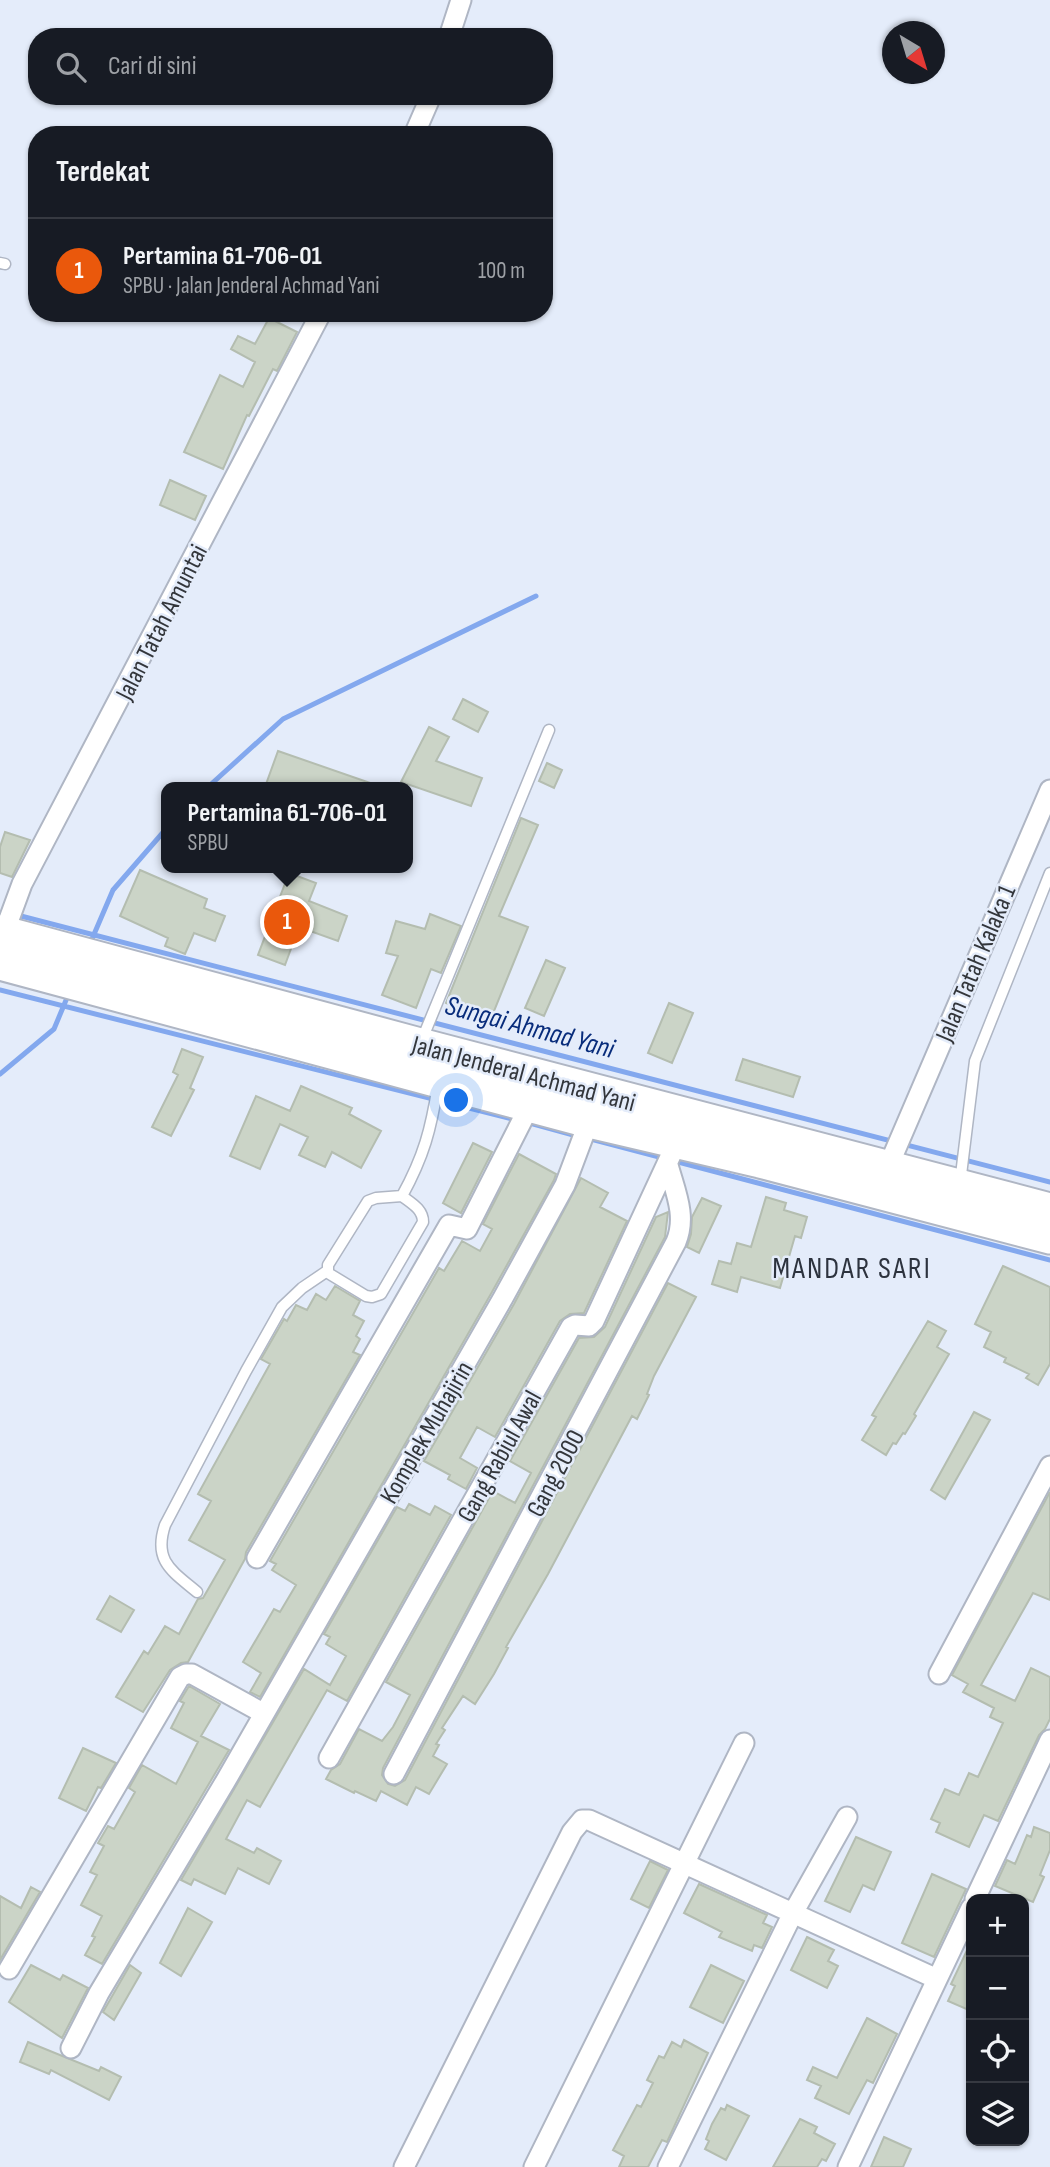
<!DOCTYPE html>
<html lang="id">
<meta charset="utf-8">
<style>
body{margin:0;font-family:"Sofia Sans Condensed",sans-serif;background:#242831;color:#f1f3f6}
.controls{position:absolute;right:21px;bottom:21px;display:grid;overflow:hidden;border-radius:14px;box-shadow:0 2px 5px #0004}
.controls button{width:63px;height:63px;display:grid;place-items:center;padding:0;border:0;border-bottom:2px solid #363941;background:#171b24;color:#f1f3f6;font:35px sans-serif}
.compass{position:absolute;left:882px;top:21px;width:63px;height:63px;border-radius:50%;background:#171b24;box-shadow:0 2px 5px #0004;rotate:142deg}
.you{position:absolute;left:457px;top:1101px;width:24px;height:24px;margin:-18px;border:5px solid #fff;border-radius:50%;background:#1a73e8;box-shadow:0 0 0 10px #1a73e833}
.badge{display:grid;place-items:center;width:46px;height:46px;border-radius:50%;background:#ea580c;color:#fff;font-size:23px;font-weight:700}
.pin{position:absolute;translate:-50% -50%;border:4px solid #fff;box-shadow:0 2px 7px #0006}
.popup{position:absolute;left:161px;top:782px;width:252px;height:91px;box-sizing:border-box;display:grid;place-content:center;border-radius:14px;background:#171b24;filter:drop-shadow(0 2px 5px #0005);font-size:23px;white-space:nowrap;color:#9ea1a6}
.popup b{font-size:26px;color:#f1f3f6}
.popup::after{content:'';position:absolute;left:50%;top:100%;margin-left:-14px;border:14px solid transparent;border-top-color:#171b24}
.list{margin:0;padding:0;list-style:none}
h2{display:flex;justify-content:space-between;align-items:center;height:91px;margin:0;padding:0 28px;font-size:30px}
h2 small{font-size:23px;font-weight:400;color:#9ea1a6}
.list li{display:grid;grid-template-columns:46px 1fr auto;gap:21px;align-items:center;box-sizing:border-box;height:105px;padding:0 28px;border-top:2px solid #363941}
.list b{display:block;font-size:26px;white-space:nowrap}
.list p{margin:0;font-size:23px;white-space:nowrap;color:#9ea1a6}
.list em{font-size:23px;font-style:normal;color:#9ea1a6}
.icon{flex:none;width:38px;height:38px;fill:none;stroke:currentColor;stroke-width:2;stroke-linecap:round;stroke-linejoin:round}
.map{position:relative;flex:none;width:1050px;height:2167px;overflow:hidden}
.search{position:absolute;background:#171b24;box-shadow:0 2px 5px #0004;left:28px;top:28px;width:525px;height:77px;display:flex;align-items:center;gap:18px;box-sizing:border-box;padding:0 24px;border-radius:28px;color:#9ea1a6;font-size:26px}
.panel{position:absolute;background:#171b24;box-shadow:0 2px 5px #0004;left:28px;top:126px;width:525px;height:196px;border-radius:28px}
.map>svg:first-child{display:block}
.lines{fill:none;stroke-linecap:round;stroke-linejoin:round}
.stream{stroke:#83a8ee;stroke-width:5}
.building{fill:#cbd4c7;stroke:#b4bdb0;stroke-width:2}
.service-casing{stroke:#afb6c4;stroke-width:13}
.minor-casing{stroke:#afb6c4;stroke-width:23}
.trunk-casing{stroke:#afb6c4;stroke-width:37}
.service{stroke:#fff;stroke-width:10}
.minor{stroke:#fff;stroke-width:19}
.trunk{stroke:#fff;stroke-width:33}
.labels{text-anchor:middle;stroke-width:5;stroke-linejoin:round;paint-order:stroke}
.street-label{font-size:26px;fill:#33363b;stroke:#e4ecfa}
.water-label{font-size:28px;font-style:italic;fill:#082c7b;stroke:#e4ecfa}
.quarter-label{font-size:30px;letter-spacing:2px;fill:#2d333e;stroke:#e4ecfa}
</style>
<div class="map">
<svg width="1050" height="2167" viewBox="0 0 1050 2167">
<rect width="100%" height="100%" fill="#e4ecfa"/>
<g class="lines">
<!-- stream -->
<path class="stream" d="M208,787L283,719L536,596
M17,915L1050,1182
M92,939L113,890L166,829
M0,990L516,1120
M0,1074L54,1029L69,993
M526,1122L577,1136
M587,1138L1050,1260"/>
</g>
<!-- building -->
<path class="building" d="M269,318L297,332L277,371L273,369L249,416L247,415L223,469L184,452L220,375L243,387L255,362L231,349L238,336L255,344Z
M170,480L206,496L195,520L160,505Z
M463,699L488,712L478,732L453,719Z
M429,727L449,737L436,761L482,778L471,806L401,782Z
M278,751L376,785V787H265Z
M547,763L562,770L554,788L539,781Z
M521,818L538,825L499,916L528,927L490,1021L446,1003Z
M5,832L30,840L12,877L0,873V847Z
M140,870L207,899L204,908L225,916L215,941L194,933L185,954L165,946L168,938L120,916Z
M289,873L316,883L309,901L347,916L338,941L299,927L285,965L258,955Z
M430,914L461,926L441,973L431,969L416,1008L382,995L398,956L386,953L396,921L425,929Z
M546,960L565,968L544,1016L525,1008Z
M669,1003L693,1013L672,1063L648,1053Z
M182,1049L203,1057L190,1088L194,1090L171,1136L152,1127L178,1075L173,1072Z
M743,1059L800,1077L793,1097L736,1080Z
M301,1086L352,1108L349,1114L381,1131L361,1168L332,1152L325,1167L299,1155L308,1137L280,1124L260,1169L230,1156L256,1096L290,1111Z
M473,1143L492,1152L461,1213L443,1203Z
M519,1154L556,1174L554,1180L492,1292L260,1697L250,1692L261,1673L243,1662L274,1609L280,1612L296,1585L272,1570L276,1564L270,1561L439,1268L444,1271L462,1241L480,1251L492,1229L483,1224Z
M581,1178L608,1193L600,1207L627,1221L584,1313L570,1314L560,1321L495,1437L477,1427L460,1458L477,1468L466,1489L448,1479L450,1475L424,1461L514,1304Z
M766,1197L786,1203L784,1210L807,1217L801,1238L795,1236L780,1288L741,1277L737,1292L712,1284L719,1261L731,1264L737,1243L751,1247Z
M702,1198L721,1206L699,1253L687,1247L691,1234L692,1217Z
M668,1212L665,1237L383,1768L382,1775L388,1784L395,1786L405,1780L668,1283L696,1297L654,1376L647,1394L649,1395L637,1419L632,1416L548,1574L506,1647L508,1648L494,1674L475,1704L463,1696L442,1728L445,1730L436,1744L439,1745L433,1756L447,1764L429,1794L416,1787L407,1805L381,1791L376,1801L355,1791L354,1793L326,1779L331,1770L340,1764L359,1729L382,1741L393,1727L410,1695L386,1682L493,1491L515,1503L531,1473L510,1461L579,1338L594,1337L605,1327L656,1217Z
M1003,1266L1050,1287V1364L1038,1385L1026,1378L1029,1374L1004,1362L1006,1358L984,1347L991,1332L975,1324Z
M335,1286L360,1301L353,1315L364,1321L356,1336L360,1339L353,1352L360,1355L246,1552L245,1559L188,1662L181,1663L170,1670L143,1712L116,1697L144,1651L148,1654L165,1626L179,1634L198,1599L203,1598L225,1560L189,1540L211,1501L198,1494L270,1364L261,1359L284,1319L287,1321L296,1305L307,1310L316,1294L326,1300Z
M928,1321L946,1331L937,1347L949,1354L914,1414L916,1416L905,1434L903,1433L896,1444L893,1443L886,1455L862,1440L876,1417L872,1415Z
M974,1412L990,1420L945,1499L931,1490Z
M1050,1492V1600L1033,1593L981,1685L1015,1701L1031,1668L1050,1677V1719L1045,1729L1039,1735L998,1821L984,1815L969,1847L936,1832L940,1823L931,1819L945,1789L959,1795L969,1773L978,1777L1003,1723L990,1717L994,1708L963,1692L968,1684L952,1675Z
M409,1504L430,1515L435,1506L451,1515L347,1701L327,1690L260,1807L247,1800L226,1839L254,1853L257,1848L281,1861L269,1884L238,1868L225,1894L194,1879L191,1885L181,1880L304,1669L330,1685L346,1656L326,1644L330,1637L324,1634L397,1507L405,1511Z
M110,1596L134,1610L121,1632L97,1619Z
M189,1686L220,1704L201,1736L229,1750L102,1964L85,1955L95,1937L92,1936L102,1916L81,1905L97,1875L90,1872L104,1846L98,1843L108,1826L114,1829L135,1792L129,1788L142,1765L176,1784L198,1742L171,1728L184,1703L180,1701Z
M83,1748L116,1763L101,1788L98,1787L86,1811L59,1798Z
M1034,1827L1050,1833V1850L1040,1875L1044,1877L1033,1902L995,1886L1007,1860L1015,1864L1027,1835L1031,1837Z
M856,1837L891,1852L874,1890L863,1885L850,1912L825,1901Z
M650,1861L668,1870L649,1908L631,1899Z
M932,1874L966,1889L934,1957L902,1943Z
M699,1884L767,1915L763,1923L772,1927L762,1948L754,1945L752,1951L719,1937L722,1932L684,1913Z
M31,1887L40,1892L0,1960V1896L21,1908Z
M188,1908L212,1922L181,1976L160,1963Z
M807,1937L834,1950L828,1961L838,1966L827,1988L791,1970Z
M971,1942V2011L948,2001L955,1986L951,1984Z
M31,1965L60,1980L63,1975L88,1988L62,2038L9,2002Z
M130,1965L141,1973L114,2020L103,2012Z
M711,1965L744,1981L723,2023L690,2007Z
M867,2018L897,2034L873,2083L867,2080L849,2114L815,2098L821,2086L807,2080L813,2067L837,2078Z
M684,2040L708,2053L667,2142L662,2140L648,2167H619L624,2156L613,2150L637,2105L641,2107L653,2083L647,2080L659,2056L664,2058L672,2042L681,2047Z
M28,2042L99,2071L101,2067L121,2077L109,2100L51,2070L49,2074L20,2062Z
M727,2105L749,2116L726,2160L705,2149L709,2141L706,2139L712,2124L721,2108L725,2110Z
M800,2119L817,2127L814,2133L835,2144L826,2161L822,2159L817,2167H773Z
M884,2137L911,2149L903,2167H871Z"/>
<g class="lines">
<defs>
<path id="service" d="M0,263L5,264
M421,1042L549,730
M960,1183L975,1061L1050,873
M402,1196C411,1203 423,1209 423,1222L381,1294L372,1297L366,1296L328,1273V1265L368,1201L376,1198L402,1196C424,1156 431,1129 438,1085
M197,1592C172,1571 153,1561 165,1525L246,1371L282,1307L302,1288L327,1271"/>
<path id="minor" d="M449,37L461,0
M414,135L431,96
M4,933L22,884L321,313
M888,1167L1050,790
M257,1558L449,1225L467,1229L530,1105
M939,1674L1050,1466
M329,1758L571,1327L575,1325L589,1326L594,1321L677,1142
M394,1774L676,1242C687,1216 675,1191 668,1165
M975,1899L1050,1740
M9,1969L180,1677L186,1674H192L263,1713
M71,2048L99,1993L225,1782L503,1298L565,1185L589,1121
M404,2167L572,1832L582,1820H589L937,1979
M534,2167L744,1743
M668,2167L793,1913L847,1817
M848,2167L971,1908"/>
<path id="trunk" d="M0,932L420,1045L1050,1210
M0,963L439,1081L589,1121L760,1161L1050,1237"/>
</defs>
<!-- service casing -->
<use href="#service" class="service-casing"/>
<!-- minor casing -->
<use href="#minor" class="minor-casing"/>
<!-- trunk casing -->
<use href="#trunk" class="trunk-casing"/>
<!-- service -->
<use href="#service" class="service"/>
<!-- minor -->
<use href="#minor" class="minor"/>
<!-- trunk -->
<use href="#trunk" class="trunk"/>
</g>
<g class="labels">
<!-- street labels -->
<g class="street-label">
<text transform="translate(161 622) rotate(-63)" y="9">Jalan Tatah Amuntai</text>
<text transform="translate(975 963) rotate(-67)" y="9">Jalan Tatah Kalaka 1</text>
<text transform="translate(524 1073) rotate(15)" y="9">Jalan Jenderal Achmad Yani</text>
<text transform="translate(426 1432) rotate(-60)" y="9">Komplek Muhajirin</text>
<text transform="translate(499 1456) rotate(-61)" y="9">Gang Rabiul Awal</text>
<text transform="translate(555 1473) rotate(-62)" y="9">Gang 2000</text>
</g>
<!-- water labels -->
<g class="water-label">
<text transform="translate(530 1026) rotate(15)" y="10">Sungai Ahmad Yani</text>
</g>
<!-- quarter labels -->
<g class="quarter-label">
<text x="852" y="1278">MANDAR SARI</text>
</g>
</g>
</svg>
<div class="controls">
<button>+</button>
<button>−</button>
<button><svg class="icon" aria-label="locate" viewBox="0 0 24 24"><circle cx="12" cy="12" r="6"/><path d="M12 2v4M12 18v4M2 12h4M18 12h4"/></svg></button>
<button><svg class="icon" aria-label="layers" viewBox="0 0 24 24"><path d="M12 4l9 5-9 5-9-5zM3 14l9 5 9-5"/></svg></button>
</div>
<svg class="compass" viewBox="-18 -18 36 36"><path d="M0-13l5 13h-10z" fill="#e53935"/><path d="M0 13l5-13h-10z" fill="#9ea1a6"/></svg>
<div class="you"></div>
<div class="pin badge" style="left:287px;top:922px">1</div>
<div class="popup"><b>Pertamina 61-706-01</b>SPBU</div>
<div class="search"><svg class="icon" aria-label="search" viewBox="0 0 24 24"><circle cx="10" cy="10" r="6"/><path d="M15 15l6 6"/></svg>Cari di sini</div>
<section class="panel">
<h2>Terdekat<small></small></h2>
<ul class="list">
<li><span class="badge">1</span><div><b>Pertamina 61-706-01</b><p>SPBU · Jalan Jenderal Achmad Yani</p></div><em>100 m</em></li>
</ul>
</section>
</div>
